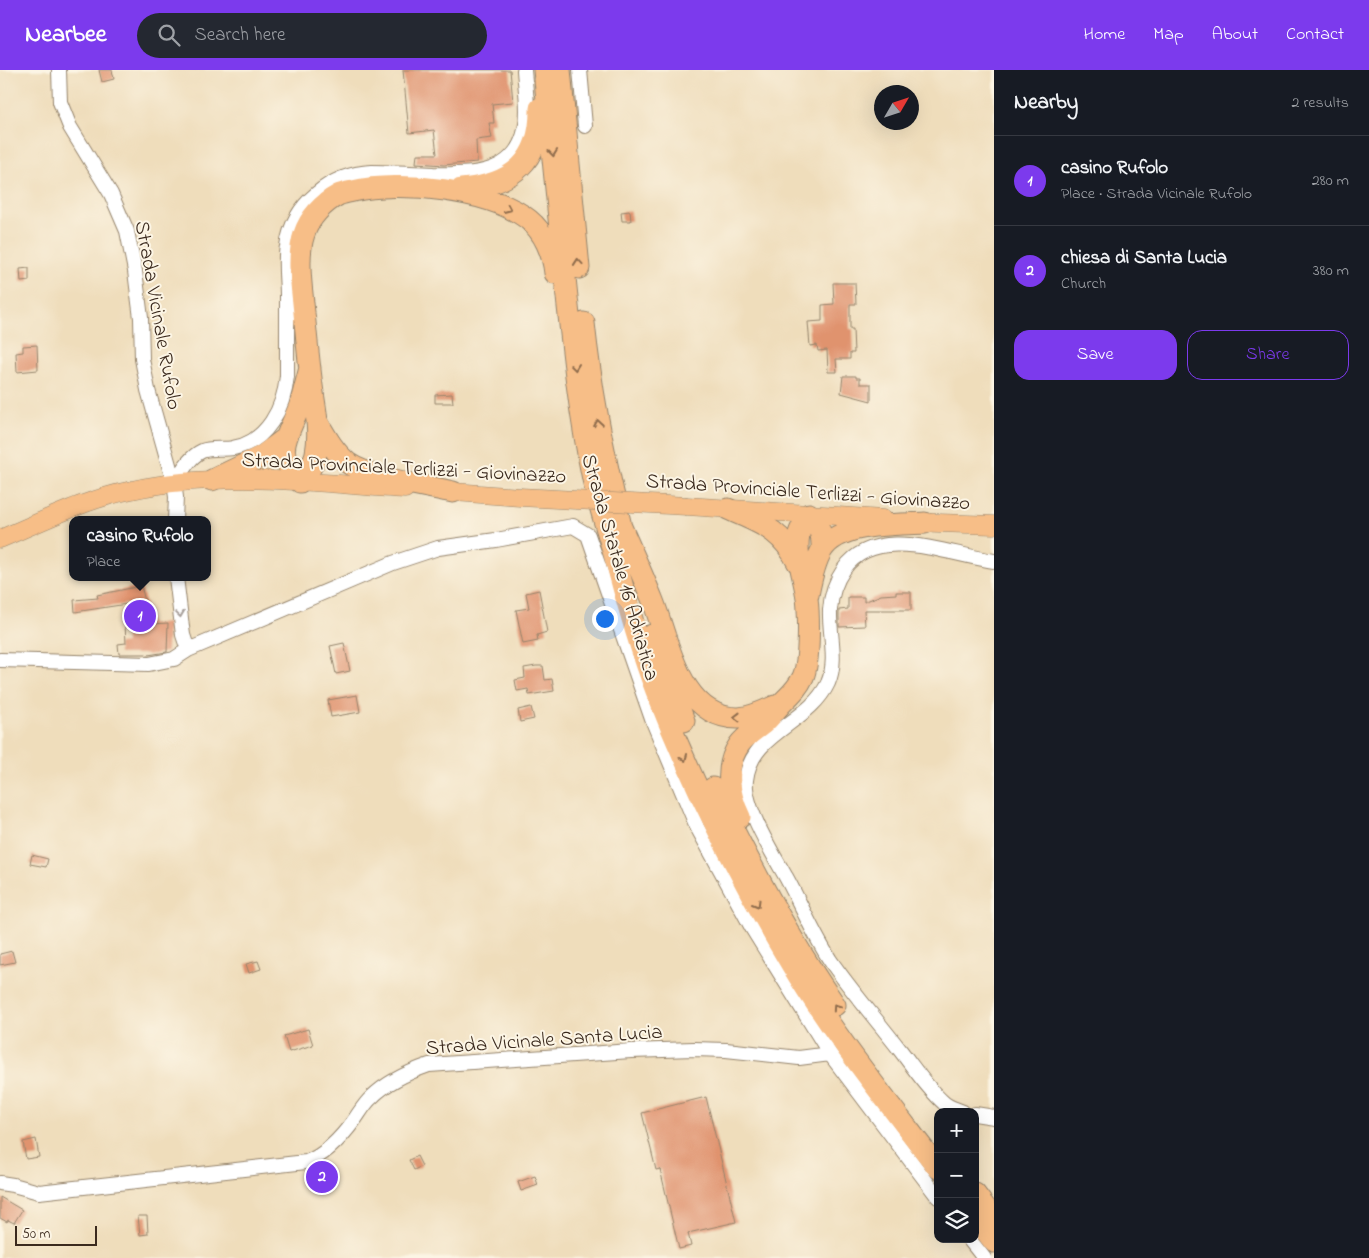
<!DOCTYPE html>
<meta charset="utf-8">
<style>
body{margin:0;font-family:"Indie Flower",sans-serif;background:#242831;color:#f1f3f6}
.controls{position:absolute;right:15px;bottom:15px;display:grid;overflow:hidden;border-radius:10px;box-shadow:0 5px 20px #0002}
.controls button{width:45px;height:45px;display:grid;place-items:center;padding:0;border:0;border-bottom:1px solid #363941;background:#171b24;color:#f1f3f6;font:25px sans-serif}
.compass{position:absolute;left:874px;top:15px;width:45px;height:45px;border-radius:50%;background:#171b24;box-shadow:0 5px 20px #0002;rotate:51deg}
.scale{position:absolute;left:15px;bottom:12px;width:82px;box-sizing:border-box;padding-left:5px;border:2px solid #3b2a1e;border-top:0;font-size:14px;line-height:18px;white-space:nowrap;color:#3b2a1e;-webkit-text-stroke:4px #fcf5e5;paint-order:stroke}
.you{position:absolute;left:604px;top:548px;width:18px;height:18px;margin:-12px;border:4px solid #fff;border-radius:50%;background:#1a73e8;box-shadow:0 0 0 8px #1a73e833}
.badge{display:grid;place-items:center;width:32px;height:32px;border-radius:50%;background:#7c3aed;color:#fff;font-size:16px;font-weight:700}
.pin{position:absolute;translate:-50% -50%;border:2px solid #fff;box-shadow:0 1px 5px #0006}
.popup{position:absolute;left:69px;top:446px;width:142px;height:65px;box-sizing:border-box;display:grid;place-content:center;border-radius:10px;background:#171b24;filter:drop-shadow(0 1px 4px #0005);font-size:16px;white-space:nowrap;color:#9ea1a6}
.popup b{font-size:19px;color:#f1f3f6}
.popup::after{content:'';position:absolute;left:50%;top:100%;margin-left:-10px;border:10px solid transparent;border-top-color:#171b24}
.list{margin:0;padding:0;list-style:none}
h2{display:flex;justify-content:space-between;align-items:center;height:65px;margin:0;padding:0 20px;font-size:21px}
h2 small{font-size:16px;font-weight:400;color:#9ea1a6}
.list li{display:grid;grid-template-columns:32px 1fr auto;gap:15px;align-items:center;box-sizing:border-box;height:90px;padding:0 20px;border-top:1px solid #363941}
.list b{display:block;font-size:19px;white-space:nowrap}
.list p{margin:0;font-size:16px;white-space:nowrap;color:#9ea1a6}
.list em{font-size:16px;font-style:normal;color:#9ea1a6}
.actions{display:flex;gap:10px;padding:15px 20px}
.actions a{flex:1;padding:11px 0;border:1px solid #7c3aed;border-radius:15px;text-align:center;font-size:18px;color:#7c3aed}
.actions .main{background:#7c3aed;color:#fff}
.icon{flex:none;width:28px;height:28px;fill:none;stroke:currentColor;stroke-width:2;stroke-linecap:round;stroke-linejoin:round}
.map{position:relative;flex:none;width:994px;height:1188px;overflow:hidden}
header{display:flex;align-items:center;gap:30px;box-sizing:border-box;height:70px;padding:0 25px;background:#7c3aed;color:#fff}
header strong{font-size:24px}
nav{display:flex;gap:28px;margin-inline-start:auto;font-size:18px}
.search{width:350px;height:45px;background:#242831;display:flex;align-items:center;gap:12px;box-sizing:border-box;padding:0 18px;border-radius:28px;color:#9ea1a6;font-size:19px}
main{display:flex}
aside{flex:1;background:#171b24}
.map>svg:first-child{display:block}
.building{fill:#e0936e}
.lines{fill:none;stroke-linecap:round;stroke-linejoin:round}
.minor-casing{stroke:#95846c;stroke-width:16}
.major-casing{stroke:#95846c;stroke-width:19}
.highway-casing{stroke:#95846c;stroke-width:23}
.minor{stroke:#fff;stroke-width:14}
.major{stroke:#f7be87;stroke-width:18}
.highway{stroke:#f7be87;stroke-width:21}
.major-bridge-casing{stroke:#95846c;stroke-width:19;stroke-linecap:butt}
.major-bridge{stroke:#f7be87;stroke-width:18}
.oneway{stroke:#906d4d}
.oneway2{stroke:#a79f9a}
.labels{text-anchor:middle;stroke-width:4;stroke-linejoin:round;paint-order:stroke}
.street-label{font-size:21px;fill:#3b2a1e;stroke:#fcf5e5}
</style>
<header>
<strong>Nearbee</strong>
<div class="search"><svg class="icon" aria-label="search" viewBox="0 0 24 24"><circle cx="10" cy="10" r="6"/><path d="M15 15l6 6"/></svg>Search here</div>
<nav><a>Home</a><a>Map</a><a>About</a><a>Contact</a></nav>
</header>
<main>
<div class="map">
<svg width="994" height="1188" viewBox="0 0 994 1188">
<rect width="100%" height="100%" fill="#fcf5e5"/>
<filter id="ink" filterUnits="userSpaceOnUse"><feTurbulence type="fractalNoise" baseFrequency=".02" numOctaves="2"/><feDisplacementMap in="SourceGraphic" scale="10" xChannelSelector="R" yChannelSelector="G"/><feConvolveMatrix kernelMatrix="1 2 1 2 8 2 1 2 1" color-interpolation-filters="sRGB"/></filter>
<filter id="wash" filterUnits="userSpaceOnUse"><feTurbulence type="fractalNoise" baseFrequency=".0096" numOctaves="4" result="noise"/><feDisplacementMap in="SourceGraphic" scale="20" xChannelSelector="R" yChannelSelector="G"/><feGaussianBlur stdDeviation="1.12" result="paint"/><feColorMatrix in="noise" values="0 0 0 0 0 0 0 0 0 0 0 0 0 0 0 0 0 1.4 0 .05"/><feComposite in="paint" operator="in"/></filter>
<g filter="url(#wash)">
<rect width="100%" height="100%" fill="#efddbb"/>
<g id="blocks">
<!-- building -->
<path class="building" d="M99,0H112L114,9L102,12Z
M403,0H510L513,32L492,34L494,53H489L492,68L476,70L477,92L444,95L416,93L417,84H437L434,60L409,63Z
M630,141L631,151H622L621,142Z
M29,198V211L21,212L20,199Z
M833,213H855L856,234H850V259H853L854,283H850V289H836L837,302H828L827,280L818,281L817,275L810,276L808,252L822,251V235L834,234Z
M37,275L38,300L17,302L16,283L23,282V276Z
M843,306H856V308H860V314H871V331L841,323Z
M452,324L453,333H435V325Z
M141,516L151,554L168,553L167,582L148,585L146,584H119L118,574L126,573L125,554H133L127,534L75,542L74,530L98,528L97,525Z
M539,520L547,562L537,565L538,571L523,574L516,540L529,538L526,523Z
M896,522H911V540H864L865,556L839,557V540L848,539V527H864V532L881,525L896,524Z
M344,573L350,601L336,604L330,576Z
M536,596H543L545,610L552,609L554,621L529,625L528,619L517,621L515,610L525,608L524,598Z
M357,625L360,642L331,647L328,630Z
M531,637L534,649L520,652L518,640Z
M32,785L48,789L46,797L30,794Z
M12,881L15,892L0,895V884Z
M258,891L261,899L249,903L246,894Z
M308,959L313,975L289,982L284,966Z
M706,1027L736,1152L688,1163L691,1176L679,1179L660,1099L656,1100L642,1043Z
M36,1069L39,1087L26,1089L23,1072Z
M417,1086L422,1096L414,1100L409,1090Z
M327,1099L332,1109L317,1116L312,1106Z
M535,1106L538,1115L521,1121L518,1112Z
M0,1127L22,1140L14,1153L8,1150L7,1152L0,1148Z
M138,1146H147L148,1164L140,1165Z"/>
</g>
</g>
<g filter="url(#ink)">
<use href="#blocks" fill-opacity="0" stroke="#95846c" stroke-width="1"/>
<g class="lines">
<defs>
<path id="minor" d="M59,0L60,32L70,57L111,124L127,161L135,201L141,248L142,289L148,320L174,413L176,427L175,450
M580,0L585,56
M174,413C181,403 189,387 202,381C211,377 223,380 233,378C267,372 284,338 287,306C287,279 287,252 287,226C287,209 284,192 287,176C293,134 330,104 372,102C392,102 413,103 433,104C474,105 519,105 526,54C529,36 525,17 524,0
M176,507L183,565L188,580
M0,590L149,594L174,589L188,580L393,493L438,478L496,470L573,456L588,465L652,649L697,757L752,858L830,984L938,1127
M963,1042C957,1039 949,1038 944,1033C927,1018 914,998 900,980C877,950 852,922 830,890C813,864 801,834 786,807C773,784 743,736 746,710C751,662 809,654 828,613C838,590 829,564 830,540C831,524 835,512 844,499C876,453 950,485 994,491
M975,1044L994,1047
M0,1113L13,1115L39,1122L306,1092C326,1085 342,1067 355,1049C360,1042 365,1033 372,1027C387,1012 409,1002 429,995L631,981L694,979L726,980L799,988L830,984
M969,1169L984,1188"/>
<path id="major" d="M441,421L520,427
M687,436L883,449
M912,452L994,455
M0,469C43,451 86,429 132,420C221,400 314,413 405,419"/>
<path id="highway" d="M544,0C551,69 558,139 565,208C572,275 579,343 593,409C599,435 607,459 614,484C626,530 639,577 656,621C693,716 739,807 791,894C834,966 887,1031 938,1098
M560,0L579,198
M461,119C512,115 541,91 540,38
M584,253C591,320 604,386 620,452
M310,298C307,309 304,321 301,332C289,367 271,379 300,412C307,403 314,395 316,383C320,363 316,342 313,323C309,296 307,270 304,243C302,220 296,187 304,164C309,148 323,133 338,125C342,123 348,122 353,121C399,110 490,119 529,150C544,162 553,184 555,203
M318,353C326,367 335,383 348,393C369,408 426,416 453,422
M212,410L262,386L286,368
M728,439C761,454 781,459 798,493
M621,457C632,482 643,506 653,531C669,572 681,649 739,648C752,647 764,641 775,636
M808,525C811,510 814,493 822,480C839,452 895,455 925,453
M652,565L684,651
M713,718C749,793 788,868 835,935
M740,747C729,725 724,697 739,675C745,666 756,660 764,653C771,647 776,639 782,633C790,625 798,618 803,607C810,591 809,545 807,528C804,506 795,486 799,464C801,457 806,450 809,444C819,456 823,464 822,479
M975,1124L994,1149
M975,1147L994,1172"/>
</defs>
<!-- minor casing -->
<use href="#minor" class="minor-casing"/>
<!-- major casing -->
<use href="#major" class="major-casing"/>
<!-- highway casing -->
<use href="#highway" class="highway-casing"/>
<!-- minor -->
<use href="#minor" class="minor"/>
<!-- major -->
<use href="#major" class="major"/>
<!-- highway -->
<use href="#highway" class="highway"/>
<defs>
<path id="major-bridge" d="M520,427L687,436"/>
</defs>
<!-- major-bridge casing -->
<use href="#major-bridge" class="major-bridge-casing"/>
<!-- major-bridge -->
<use href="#major-bridge" class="major-bridge"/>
</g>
<!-- one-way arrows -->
<defs><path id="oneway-chevron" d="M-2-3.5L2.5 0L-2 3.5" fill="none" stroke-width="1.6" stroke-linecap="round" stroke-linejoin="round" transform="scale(1.25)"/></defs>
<g class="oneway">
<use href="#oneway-chevron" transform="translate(553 83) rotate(84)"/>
<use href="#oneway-chevron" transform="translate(508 139) rotate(25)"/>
<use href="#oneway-chevron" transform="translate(578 192) rotate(-95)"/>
<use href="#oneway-chevron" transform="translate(575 297) rotate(83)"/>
<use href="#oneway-chevron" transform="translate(598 353) rotate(-100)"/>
<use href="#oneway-chevron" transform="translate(737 647) rotate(-179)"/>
<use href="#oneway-chevron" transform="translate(684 688) rotate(67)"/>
<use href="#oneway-chevron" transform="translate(757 834) rotate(60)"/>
<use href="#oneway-chevron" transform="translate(836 937) rotate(-125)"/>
</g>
<use class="oneway2" href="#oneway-chevron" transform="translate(180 544) rotate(82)"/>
</g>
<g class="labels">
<!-- street labels -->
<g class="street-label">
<text transform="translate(159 245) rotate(80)" y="7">Strada Vicinale Rufolo</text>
<text transform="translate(404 397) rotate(3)" y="7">Strada Provinciale Terlizzi - Giovinazzo</text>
<text transform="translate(808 421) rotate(4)" y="7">Strada Provinciale Terlizzi - Giovinazzo</text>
<text transform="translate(621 497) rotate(74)" y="7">Strada Statale 16 Adriatica</text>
<text transform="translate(544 969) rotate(-4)" y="7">Strada Vicinale Santa Lucia</text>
</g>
</g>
</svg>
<div class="controls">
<button>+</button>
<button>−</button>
<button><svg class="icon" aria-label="layers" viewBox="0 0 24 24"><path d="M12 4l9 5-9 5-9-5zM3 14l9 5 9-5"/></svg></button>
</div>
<svg class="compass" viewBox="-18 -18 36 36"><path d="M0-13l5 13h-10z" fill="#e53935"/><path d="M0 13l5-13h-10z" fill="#9ea1a6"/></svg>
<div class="scale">50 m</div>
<div class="you"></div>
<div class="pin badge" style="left:140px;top:546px">1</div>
<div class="popup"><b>casino Rufolo</b>Place</div>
<div class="pin badge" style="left:322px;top:1107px">2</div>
</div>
<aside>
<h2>Nearby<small>2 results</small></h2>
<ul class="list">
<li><span class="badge">1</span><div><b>casino Rufolo</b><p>Place · Strada Vicinale Rufolo</p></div><em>280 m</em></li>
<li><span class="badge">2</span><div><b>chiesa di Santa Lucia</b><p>Church</p></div><em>380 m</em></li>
</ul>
<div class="actions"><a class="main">Save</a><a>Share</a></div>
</aside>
</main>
